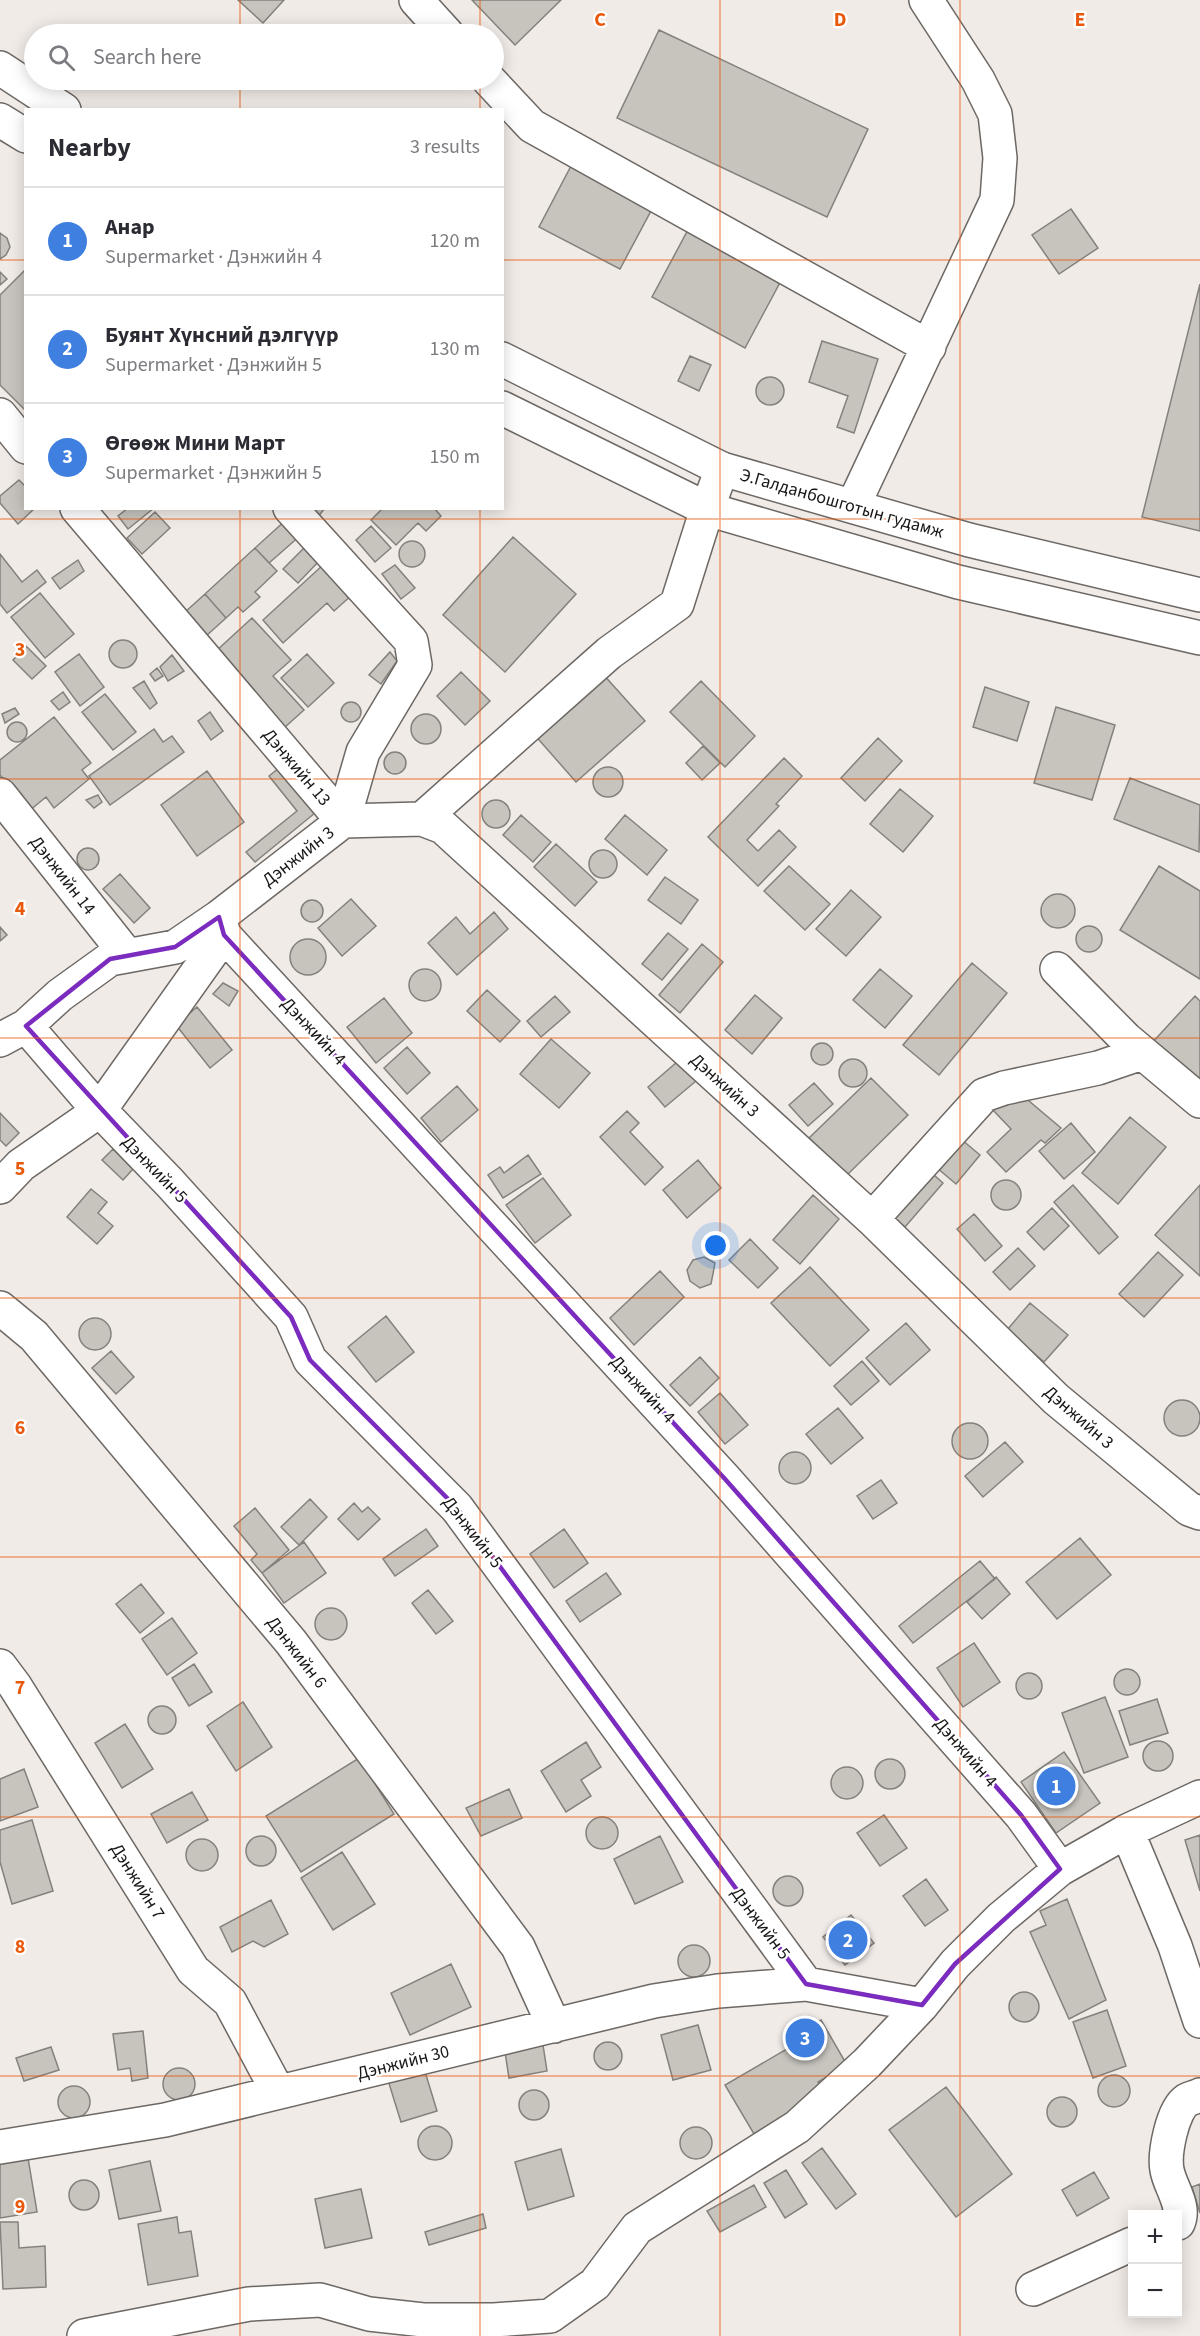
<!DOCTYPE html>
<meta charset="utf-8">
<style>
body{margin:0;font-family:"Source Sans 3",sans-serif;background:#f2f2f3;color:#2b2b33}
.controls{position:absolute;right:18px;bottom:18px;display:grid;overflow:hidden;border-radius:0px;box-shadow:0 3px 15px #0003}
.controls button{width:54px;height:54px;display:grid;place-items:center;padding:0;border:0;border-bottom:2px solid #e1e1e2;background:#fff;color:#2b2b33;font:30px sans-serif}
.you{position:absolute;left:716px;top:1246px;width:21px;height:21px;margin:-15px;border:4px solid #fff;border-radius:50%;background:#1a73e8;box-shadow:0 0 0 9px #1a73e833}
.badge{display:grid;place-items:center;width:39px;height:39px;border-radius:50%;background:#28716b;color:#fff;font-size:20px;font-weight:700}
.pin{position:absolute;translate:-50% -50%;border:3px solid #fff;box-shadow:0 2px 6px #0006}
.list{margin:0;padding:0;list-style:none}
h2{display:flex;justify-content:space-between;align-items:center;height:78px;margin:0;padding:0 24px;font-size:26px}
h2 small{font-size:20px;font-weight:400;color:#7c7c81}
.list li{display:grid;grid-template-columns:39px 1fr auto;gap:18px;align-items:center;box-sizing:border-box;height:108px;padding:0 24px;border-top:2px solid #e1e1e2}
.list b{display:block;font-size:22px;white-space:nowrap}
.list p{margin:0;font-size:20px;white-space:nowrap;color:#7c7c81}
.list em{font-size:20px;font-style:normal;color:#7c7c81}
.icon{flex:none;width:33px;height:33px;fill:none;stroke:currentColor;stroke-width:2;stroke-linecap:round;stroke-linejoin:round}
.map{position:relative;flex:none;width:1200px;height:2336px;overflow:hidden}
.search{position:absolute;background:#fff;box-shadow:0 3px 15px #0003;left:24px;top:24px;width:480px;height:66px;display:flex;align-items:center;gap:15px;box-sizing:border-box;padding:0 21px;border-radius:33px;color:#7c7c81;font-size:22px}
.panel{position:absolute;background:#fff;box-shadow:0 3px 15px #0003;left:24px;top:108px;width:480px;height:402px;border-radius:0px}
.map>svg:first-child{display:block}
.building{fill:#c7c4be;stroke:#84817c;stroke-width:1.5}
.lines{fill:none;stroke-linecap:round;stroke-linejoin:round}
.minor-casing{stroke:#6d6864;stroke-width:36}
.major-casing{stroke:#6d6864;stroke-width:36}
.minor{stroke:#fff;stroke-width:33}
.major{stroke:#fff;stroke-width:33}
.marked{fill:none;stroke:#7b2cbf;stroke-width:4.5;stroke-linejoin:round}
.grid{fill:none;stroke:#e8590c;stroke-width:1.5;stroke-opacity:0.55}
.labels{text-anchor:middle;stroke-width:4.5;stroke-linejoin:round;paint-order:stroke}
.street-label{font-size:18px;fill:#191716;stroke:#fff}
.grid-label{font-size:20px;text-anchor:middle;font-weight:bold;fill:#e8590c;stroke:#fff;stroke-width:4.5;stroke-linejoin:round;paint-order:stroke}
</style>
<div class="map">
<svg width="1200" height="2336" viewBox="0 0 1200 2336">
<rect width="100%" height="100%" fill="#f1ebe7"/>
<!-- building -->
<path class="building" d="M238,0H284L263,23Z
M472,0H561L515,45Z
M659,30L868,129L827,217L617,118Z
M571,166L652,209L620,269L539,227Z
M1071,209L1098,248L1059,274L1032,235Z
M690,226L783,277L745,348L652,297Z
M0,233L7,238L10,247L6,255L0,259Z
M26,269V411L0,385V295Z
M0,272L7,279L0,285Z
M1200,284V531L1142,517Z
M822,341L878,359L854,433L837,427L848,396L809,382Z
M690,356L711,365L699,391L678,381Z
M756 391a14 14 0 1 1 28 0a14 14 0 1 1-28 0Z
M19,480L26,487V508H35L18,524L0,503V496Z
M128,508H154L128,529L118,516Z
M306,508H325L317,518Z
M383,508H434L441,516L426,531L418,523L396,545L371,520Z
M155,512L170,528L142,554L127,538Z
M287,519L301,535L269,563L255,548Z
M371,526L391,548L375,562L356,540Z
M513,537L576,594L505,672L443,615Z
M399 554a13 13 0 1 1 26 0a13 13 0 1 1-26 0Z
M307,545L321,559L298,583L283,569Z
M255,548L277,571L255,592L260,597L243,612L238,607L226,618L205,594Z
M0,554L22,582L37,570L46,582L7,613L0,604Z
M78,560L84,571L60,589L52,578Z
M324,564L352,595L334,611L327,603L283,643L263,620Z
M395,565L415,588L401,599L382,574Z
M40,593L74,634L45,658L11,617Z
M205,594L226,618L206,636L184,613Z
M252,618L291,660L273,676L304,710L284,728L215,652Z
M109 654a14 14 0 1 1 28 0a14 14 0 1 1-28 0Z
M26,646L46,666L32,679L13,660Z
M390,652L397,661L381,684L369,675Z
M79,654L104,687L80,706L55,672Z
M307,654L334,683L308,707L281,678Z
M172,655L184,671L168,681L160,667Z
M157,668L163,676L155,681L150,674Z
M461,672L490,701L465,725L437,696Z
M602,673L645,721L576,782L533,733Z
M144,681L157,703L150,709L133,688Z
M701,681L755,736L725,767L670,712Z
M985,687L1029,702L1017,741L973,727Z
M63,692L70,702L59,710L51,701Z
M105,694L136,732L113,750L82,712Z
M341 712a10 10 0 1 1 20 0a10 10 0 1 1-20 0Z
M1056,707L1115,725L1092,800L1034,783Z
M15,708L19,714L5,723L2,714Z
M210,712L223,731L211,740L198,721Z
M411 729a15 15 0 1 1 30 0a15 15 0 1 1-30 0Z
M54,717L91,763L82,770L89,779L54,808L46,797L29,811L0,775V760Z
M7 732a10 10 0 1 1 20 0a10 10 0 1 1-20 0Z
M154,729L163,742L172,736L184,752L110,805L89,776Z
M878,738L902,761L865,801L841,778Z
M703,746L720,763L702,780L686,763Z
M384 763a11 11 0 1 1 22 0a11 11 0 1 1-22 0Z
M784,758L802,776L776,804L779,806L747,840L758,851L779,830L796,847L758,886L708,837Z
M593 782a15 15 0 1 1 30 0a15 15 0 1 1-30 0Z
M279,768L315,813L255,862L246,852L297,811L269,776Z
M207,771L244,822L197,856L161,805Z
M1130,778L1200,805L1199,852L1114,819Z
M900,789L933,816L903,852L870,824Z
M98,795L102,802L94,808L86,800Z
M482 814a14 14 0 1 1 28 0a14 14 0 1 1-28 0Z
M521,815L551,842L533,862L503,835Z
M625,815L667,850L647,875L605,839Z
M556,844L597,882L575,906L534,867Z
M77 859a11 11 0 1 1 22 0a11 11 0 1 1-22 0Z
M589 864a14 14 0 1 1 28 0a14 14 0 1 1-28 0Z
M789,866L830,904L805,930L764,891Z
M1159,866L1200,891V979L1120,930Z
M120,874L150,908L134,923L103,889Z
M665,877L698,900L681,924L648,900Z
M851,890L881,917L846,956L816,929Z
M1041 911a17 17 0 1 1 34 0a17 17 0 1 1-34 0Z
M351,899L376,926L342,956L318,928Z
M301 911a11 11 0 1 1 22 0a11 11 0 1 1-22 0Z
M494,912L508,929L457,975L428,943L456,917L470,934Z
M1076 939a13 13 0 1 1 26 0a13 13 0 1 1-26 0Z
M0,927L7,935L0,941Z
M668,933L688,949L662,980L642,964Z
M290 957a18 18 0 1 1 36 0a18 18 0 1 1-36 0Z
M702,944L723,962L680,1013L659,995Z
M972,963L1007,993L939,1075L903,1045Z
M409 985a16 16 0 1 1 32 0a16 16 0 1 1-32 0Z
M880,969L912,996L885,1028L853,1000Z
M223,983L238,991L229,1006L213,994Z
M487,990L520,1021L500,1042L467,1011Z
M755,995L782,1018L752,1054L725,1030Z
M555,996L570,1012L541,1037L527,1021Z
M1195,996L1200,1001V1087L1151,1044Z
M384,998L412,1033L376,1063L347,1027Z
M197,1007L232,1050L210,1068L176,1025Z
M551,1039L590,1073L559,1108L520,1074Z
M811 1054a11 11 0 1 1 22 0a11 11 0 1 1-22 0Z
M407,1047L430,1073L407,1094L384,1068Z
M684,1056L702,1076L665,1107L648,1087Z
M839 1073a14 14 0 1 1 28 0a14 14 0 1 1-28 0Z
M871,1078L908,1115L846,1176L809,1138Z
M814,1083L833,1104L808,1126L789,1105Z
M457,1086L478,1110L441,1142L421,1118Z
M1016,1090L1061,1128L1045,1143L1041,1140L1006,1172L987,1152L1011,1129L992,1109Z
M627,1111L639,1123L630,1132L663,1167L645,1185L600,1137Z
M0,1113L19,1133L6,1146L0,1140Z
M1130,1117L1166,1147L1118,1204L1082,1173Z
M1071,1123L1095,1152L1064,1179L1039,1151Z
M955,1134L980,1155L956,1184L930,1162Z
M113,1149L133,1169L123,1180L102,1160Z
M528,1155L541,1174L503,1198L488,1175L500,1167L504,1173Z
M698,1160L721,1188L687,1218L663,1190Z
M924,1166L943,1183L905,1227L886,1211Z
M543,1178L571,1215L535,1243L506,1205Z
M991 1195a15 15 0 1 1 30 0a15 15 0 1 1-30 0Z
M1073,1185L1118,1237L1099,1254L1054,1202Z
M1200,1185V1276L1155,1235Z
M91,1189L107,1202L98,1213L113,1226L97,1244L67,1217Z
M813,1195L839,1219L800,1264L773,1240Z
M1052,1208L1069,1226L1044,1250L1027,1232Z
M974,1214L1002,1246L985,1261L957,1229Z
M750,1239L778,1268L758,1288L729,1260Z
M1018,1248L1035,1266L1010,1290L993,1272Z
M1158,1252L1183,1275L1144,1317L1119,1294Z
M704,1257L715,1263L711,1284L700,1288L690,1281L687,1270L693,1260Z
M810,1267L869,1330L830,1366L771,1303Z
M660,1271L684,1297L634,1345L610,1318Z
M1030,1303L1068,1335L1044,1362L1007,1330Z
M386,1316L414,1352L376,1382L348,1347Z
M79 1334a16 16 0 1 1 32 0a16 16 0 1 1-32 0Z
M906,1323L930,1350L890,1385L866,1358Z
M111,1351L134,1377L116,1394L92,1368Z
M700,1357L719,1378L690,1406L670,1385Z
M862,1361L879,1381L851,1405L834,1386Z
M720,1393L748,1425L725,1444L698,1412Z
M1164 1418a18 18 0 1 1 36 0a18 18 0 1 1-36 0Z
M838,1408L863,1438L831,1464L806,1434Z
M952 1441a18 18 0 1 1 36 0a18 18 0 1 1-36 0Z
M1005,1442L1023,1462L983,1497L965,1476Z
M779 1468a16 16 0 1 1 32 0a16 16 0 1 1-32 0Z
M881,1480L897,1503L873,1519L857,1496Z
M310,1499L327,1517L299,1545L281,1527Z
M354,1503L362,1512L368,1507L380,1519L358,1540L338,1519Z
M255,1508L289,1550L262,1573L251,1560L257,1554L234,1526Z
M426,1529L438,1546L395,1576L383,1559Z
M564,1529L588,1563L554,1588L530,1554Z
M1080,1538L1111,1575L1057,1619L1026,1582Z
M304,1542L326,1573L284,1603L262,1573Z
M980,1561L995,1579L913,1643L899,1626Z
M606,1573L621,1594L580,1622L566,1601Z
M996,1577L1010,1594L982,1619L967,1602Z
M141,1584L164,1613L140,1633L116,1604Z
M428,1590L453,1621L436,1634L412,1603Z
M315 1624a16 16 0 1 1 32 0a16 16 0 1 1-32 0Z
M172,1618L197,1653L167,1675L142,1639Z
M974,1643L1000,1682L963,1707L937,1668Z
M194,1664L212,1692L189,1706L172,1678Z
M1114 1682a13 13 0 1 1 26 0a13 13 0 1 1-26 0Z
M1016 1686a13 13 0 1 1 26 0a13 13 0 1 1-26 0Z
M1105,1697L1128,1757L1084,1773L1062,1713Z
M1157,1699L1168,1733L1130,1745L1119,1711Z
M243,1702L272,1747L236,1771L207,1726Z
M148 1720a14 14 0 1 1 28 0a14 14 0 1 1-28 0Z
M125,1724L153,1769L122,1788L95,1743Z
M1143 1756a15 15 0 1 1 30 0a15 15 0 1 1-30 0Z
M586,1742L601,1767L581,1780L591,1796L566,1812L541,1771Z
M1064,1752L1100,1803L1056,1833L1021,1782Z
M359,1758L394,1814L301,1872L266,1816Z
M875 1774a15 15 0 1 1 30 0a15 15 0 1 1-30 0Z
M831 1783a16 16 0 1 1 32 0a16 16 0 1 1-32 0Z
M24,1769L38,1807L0,1821V1779Z
M509,1789L522,1818L481,1836L466,1808Z
M192,1792L208,1820L167,1843L151,1814Z
M884,1815L907,1848L880,1866L857,1833Z
M586 1833a16 16 0 1 1 32 0a16 16 0 1 1-32 0Z
M32,1820L53,1891L12,1904L0,1862V1830Z
M1200,1835V1891L1185,1840Z
M660,1836L683,1882L635,1904L614,1859Z
M246 1851a15 15 0 1 1 30 0a15 15 0 1 1-30 0Z
M186 1855a16 16 0 1 1 32 0a16 16 0 1 1-32 0Z
M342,1852L375,1904L333,1930L301,1878Z
M773 1891a15 15 0 1 1 30 0a15 15 0 1 1-30 0Z
M926,1879L948,1910L925,1926L903,1896Z
M1067,1899L1106,2000L1069,2019L1030,1932L1046,1925L1040,1911Z
M271,1900L288,1934L264,1947L253,1941L232,1952L220,1927Z
M851,1915L874,1943L845,1965L823,1937Z
M678 1961a16 16 0 1 1 32 0a16 16 0 1 1-32 0Z
M451,1964L471,2007L410,2035L391,1993Z
M1009 2007a15 15 0 1 1 30 0a15 15 0 1 1-30 0Z
M1107,2010L1126,2066L1093,2078L1073,2022Z
M821,2020L847,2065L818,2082L824,2093L754,2134L725,2085L799,2042L795,2036Z
M698,2025L711,2070L673,2080L661,2035Z
M143,2031L148,2078L132,2081L130,2068L118,2070L113,2034Z
M594 2056a14 14 0 1 1 28 0a14 14 0 1 1-28 0Z
M543,2045L547,2071L509,2078L505,2052Z
M51,2047L59,2070L24,2081L16,2058Z
M423,2065L437,2111L401,2122L387,2077Z
M163 2084a16 16 0 1 1 32 0a16 16 0 1 1-32 0Z
M1098 2091a16 16 0 1 1 32 0a16 16 0 1 1-32 0Z
M58 2102a16 16 0 1 1 32 0a16 16 0 1 1-32 0Z
M946,2087L1012,2174L956,2217L889,2130Z
M519 2105a15 15 0 1 1 30 0a15 15 0 1 1-30 0Z
M1047 2112a15 15 0 1 1 30 0a15 15 0 1 1-30 0Z
M418 2143a17 17 0 1 1 34 0a17 17 0 1 1-34 0Z
M680 2143a16 16 0 1 1 32 0a16 16 0 1 1-32 0Z
M822,2148L856,2194L836,2209L802,2163Z
M561,2149L574,2196L528,2210L515,2162Z
M28,2158L37,2212L0,2218V2162Z
M150,2161L161,2211L119,2219L109,2170Z
M786,2170L807,2204L785,2218L764,2183Z
M1094,2172L1109,2198L1077,2216L1062,2190Z
M69 2195a15 15 0 1 1 30 0a15 15 0 1 1-30 0Z
M1200,2184V2213L1192,2187Z
M754,2185L766,2207L720,2232L707,2211Z
M361,2189L372,2238L325,2248L315,2199Z
M483,2214L486,2228L429,2245L425,2232Z
M177,2217L179,2233L191,2231L198,2276L148,2285L138,2224Z
M0,2222H18L19,2248L45,2246L46,2287L3,2289Z"/>
<g class="lines">
<defs>
<path id="minor" d="M416,0L447,34
M489,80L532,126L929,347
M0,415L26,447
M853,506L997,200L1000,158L995,114L978,80L926,0
M77,508L343,821L363,752L415,665L411,641L290,508
M0,795L126,954
M422,819L609,653L677,604L707,509L722,469
M219,917L224,935L725,1479L1021,1815L1060,1869
M1057,969L1126,1039L1200,1101
M26,1026L88,1098L170,1183L291,1317L310,1360L457,1508L806,1984L922,2005
M0,1040L26,1026L60,995L110,959L175,947L219,917L343,821L422,819L443,827L872,1219L1056,1399L1189,1509L1200,1513
M0,1187L21,1165L99,1111L224,935
M872,1219L984,1095L1004,1088L1098,1068L1142,1053
M0,1308L34,1336L291,1642L518,1947L554,2026
M0,1666L15,1686L193,1970L230,2002L278,2092
M1127,1831L1175,1946L1200,2021
M0,2147L165,2120L654,2001L718,1991L806,1984
M1178,2223C1186,2206 1170,2187 1167,2170C1164,2154 1172,2110 1187,2100C1191,2098 1196,2097 1200,2095
M1033,2289L1132,2244
M84,2336L249,2304L320,2300L369,2314L423,2320H494L550,2316L595,2284L637,2228L797,2127L867,2063L922,2005L955,1964L1001,1918L1060,1869L1127,1831L1200,1797"/>
<path id="major" d="M0,68L64,110
M0,120L26,136
M502,359L722,469L969,540L1200,595
M502,408L707,509L958,582L1200,638"/>
</defs>
<!-- minor casing -->
<use href="#minor" class="minor-casing"/>
<!-- major casing -->
<use href="#major" class="major-casing"/>
<!-- minor -->
<use href="#minor" class="minor"/>
<!-- major -->
<use href="#major" class="major"/>
</g>
<!-- marked area -->
<path class="marked" d="M219,917L224,935L725,1479L1021,1815L1060,1869L955,1964L922,2005L806,1984L457,1508L310,1360L291,1317L26,1026L110,959L175,947Z"/>
<!-- grid -->
<path class="grid" d="M240,0V34M480,0V34M720,0V2336M960,0V2336M240,80V110M480,80V110M0,260H26M502,260H1200M240,508V2336M480,508V2336M0,519H1200M0,779H1200M0,1038H1200M0,1298H1200M0,1557H1200M0,1817H1200M0,2076H1200"/>
<g class="labels">
<!-- street labels -->
<g class="street-label">
<text transform="translate(842 503) rotate(16)" y="6">Э.Галданбошготын гудамж</text>
<text transform="translate(297 767) rotate(50)" y="6">Дэнжийн 13</text>
<text transform="translate(298 856) rotate(-38)" y="6">Дэнжийн 3</text>
<text transform="translate(63 875) rotate(52)" y="6">Дэнжийн 14</text>
<text transform="translate(314 1031) rotate(47)" y="6">Дэнжийн 4</text>
<text transform="translate(725 1085) rotate(42)" y="6">Дэнжийн 3</text>
<text transform="translate(155 1169) rotate(46)" y="6">Дэнжийн 5</text>
<text transform="translate(643 1389) rotate(47)" y="6">Дэнжийн 4</text>
<text transform="translate(1079 1417) rotate(41)" y="6">Дэнжийн 3</text>
<text transform="translate(473 1532) rotate(52)" y="6">Дэнжийн 5</text>
<text transform="translate(297 1652) rotate(52)" y="6">Дэнжийн 6</text>
<text transform="translate(966 1752) rotate(49)" y="6">Дэнжийн 4</text>
<text transform="translate(138 1881) rotate(58)" y="6">Дэнжийн 7</text>
<text transform="translate(761 1923) rotate(53)" y="6">Дэнжийн 5</text>
<text transform="translate(403 2062) rotate(-14)" y="6">Дэнжийн 30</text>
</g>
</g>
<g class="grid-label">
<text x="600" y="26">C</text>
<text x="840" y="26">D</text>
<text x="1080" y="26">E</text>
<text x="20" y="656">3</text>
<text x="20" y="915">4</text>
<text x="20" y="1175">5</text>
<text x="20" y="1434">6</text>
<text x="20" y="1694">7</text>
<text x="20" y="1953">8</text>
<text x="20" y="2213">9</text>
</g>
</svg>
<div class="controls">
<button>+</button>
<button>−</button>
</div>
<div class="you"></div>
<div class="pin badge" style="left:1056px;top:1786px;background:#3f7fe0">1</div>
<div class="pin badge" style="left:848px;top:1940px;background:#3f7fe0">2</div>
<div class="pin badge" style="left:805px;top:2038px;background:#3f7fe0">3</div>
<div class="search"><svg class="icon" aria-label="search" viewBox="0 0 24 24"><circle cx="10" cy="10" r="6"/><path d="M15 15l6 6"/></svg>Search here</div>
<section class="panel">
<h2>Nearby<small>3 results</small></h2>
<ul class="list">
<li><span class="badge" style="background:#3f7fe0">1</span><div><b>Анар</b><p>Supermarket · Дэнжийн 4</p></div><em>120 m</em></li>
<li><span class="badge" style="background:#3f7fe0">2</span><div><b>Буянт Хүнсний дэлгүүр</b><p>Supermarket · Дэнжийн 5</p></div><em>130 m</em></li>
<li><span class="badge" style="background:#3f7fe0">3</span><div><b>Өгөөж Мини Март</b><p>Supermarket · Дэнжийн 5</p></div><em>150 m</em></li>
</ul>
</section>
</div>
